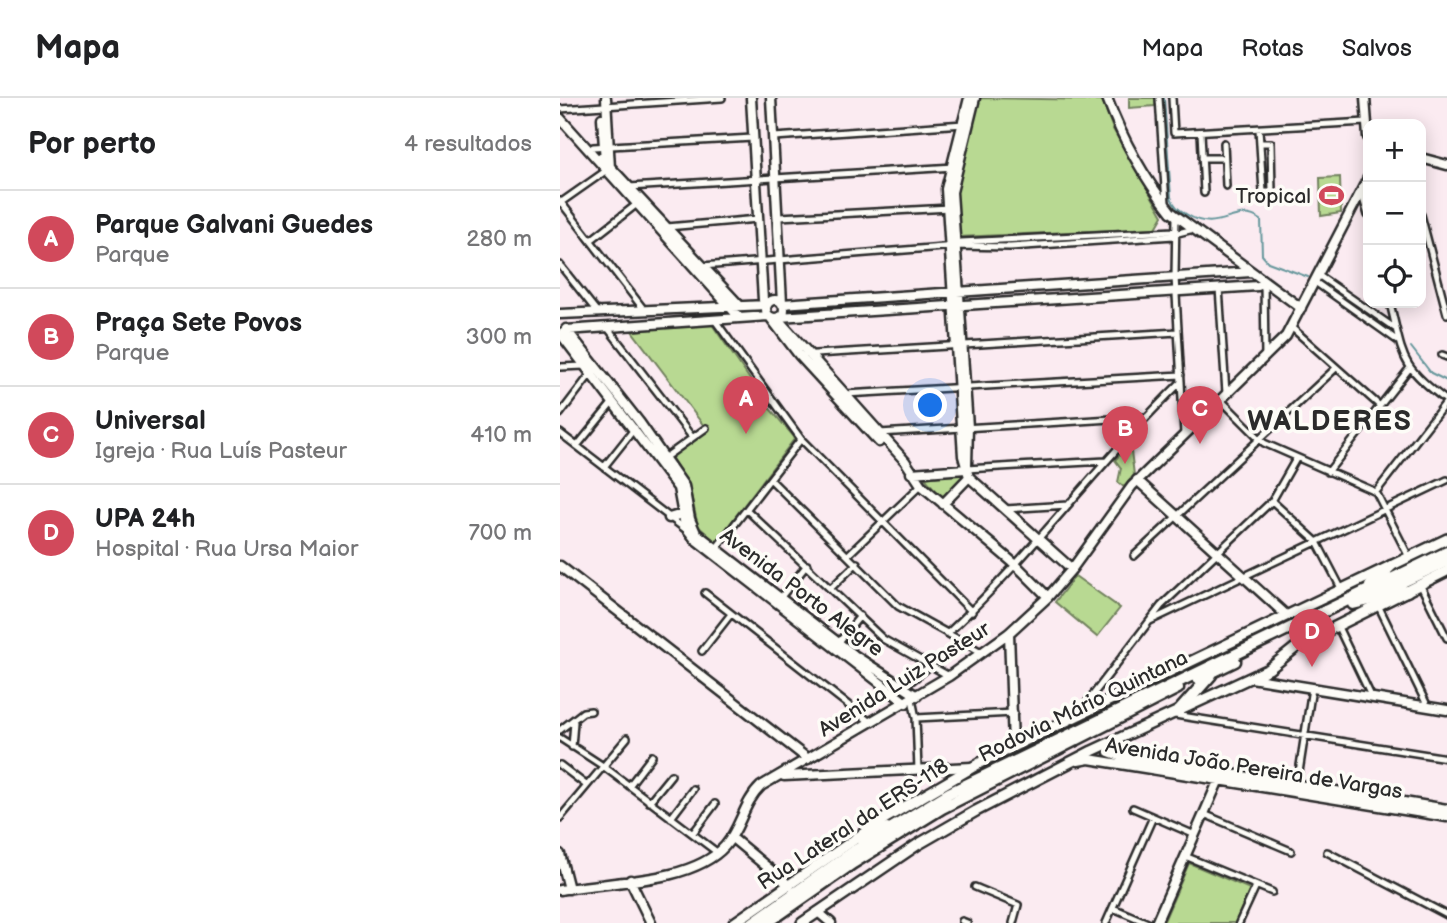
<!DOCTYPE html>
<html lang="pt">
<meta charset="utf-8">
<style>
body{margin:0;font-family:"Balsamiq Sans",sans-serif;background:#f2f2f2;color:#202124}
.controls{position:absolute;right:21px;top:21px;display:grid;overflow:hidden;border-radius:14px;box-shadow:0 4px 18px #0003}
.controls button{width:63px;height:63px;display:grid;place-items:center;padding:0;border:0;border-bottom:2px solid #e0e0e0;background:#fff;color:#202124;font:35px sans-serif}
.you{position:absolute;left:371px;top:308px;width:24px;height:24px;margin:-18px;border:5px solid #fff;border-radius:50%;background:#1a73e8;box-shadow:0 0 0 10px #1a73e833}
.badge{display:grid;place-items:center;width:46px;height:46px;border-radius:50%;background:#d1495b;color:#fff;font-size:23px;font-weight:700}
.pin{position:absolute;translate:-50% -58px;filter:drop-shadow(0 2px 4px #0008)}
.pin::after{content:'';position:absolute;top:37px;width:24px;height:21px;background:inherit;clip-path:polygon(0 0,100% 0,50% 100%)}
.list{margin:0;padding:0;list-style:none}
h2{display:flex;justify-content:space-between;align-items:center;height:91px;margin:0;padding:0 28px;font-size:30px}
h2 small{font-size:23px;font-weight:400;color:#757577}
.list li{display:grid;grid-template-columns:46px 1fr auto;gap:21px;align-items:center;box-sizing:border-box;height:98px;padding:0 28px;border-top:2px solid #e0e0e0}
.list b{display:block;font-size:26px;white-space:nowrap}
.list p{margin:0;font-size:23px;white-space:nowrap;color:#757577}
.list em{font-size:23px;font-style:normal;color:#757577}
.icon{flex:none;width:38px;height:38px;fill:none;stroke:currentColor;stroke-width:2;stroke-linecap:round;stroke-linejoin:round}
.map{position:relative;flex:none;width:887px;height:825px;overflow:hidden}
header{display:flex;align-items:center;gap:42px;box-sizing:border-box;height:98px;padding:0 35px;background:#fff;border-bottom:2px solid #e0e0e0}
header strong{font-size:33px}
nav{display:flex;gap:38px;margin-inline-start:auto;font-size:24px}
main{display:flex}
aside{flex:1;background:#fff}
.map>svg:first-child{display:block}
.green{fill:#b8d992;stroke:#72825e;stroke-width:2}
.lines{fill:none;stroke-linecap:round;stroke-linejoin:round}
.stream{stroke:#66979c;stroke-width:2}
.street-casing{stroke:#2b2b2b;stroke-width:10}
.secondary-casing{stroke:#2b2b2b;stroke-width:13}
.primary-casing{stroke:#2b2b2b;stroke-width:14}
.highway-casing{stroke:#2b2b2b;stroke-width:15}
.street{stroke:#fdfcf7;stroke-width:5}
.secondary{stroke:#fdfcf7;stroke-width:8}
.primary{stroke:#fdfcf7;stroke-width:9}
.highway{stroke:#fdfcf7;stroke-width:10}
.labels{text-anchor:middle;stroke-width:7;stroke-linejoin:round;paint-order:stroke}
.poi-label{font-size:21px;fill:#2b2b2b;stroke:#fdfcf7;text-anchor:end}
.street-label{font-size:21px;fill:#2b2b2b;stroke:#fdfcf7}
.district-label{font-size:28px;font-weight:bold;letter-spacing:2px;fill:#2b2b2b;stroke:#fdfcf7}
</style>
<header>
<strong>Mapa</strong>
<nav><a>Mapa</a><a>Rotas</a><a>Salvos</a></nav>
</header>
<main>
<aside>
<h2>Por perto<small>4 resultados</small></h2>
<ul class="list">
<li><span class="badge">A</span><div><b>Parque Galvani Guedes</b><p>Parque</p></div><em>280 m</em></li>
<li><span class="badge">B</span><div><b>Praça Sete Povos</b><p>Parque</p></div><em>300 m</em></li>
<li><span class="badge">C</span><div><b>Universal</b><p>Igreja · Rua Luís Pasteur</p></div><em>410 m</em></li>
<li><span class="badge">D</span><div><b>UPA 24h</b><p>Hospital · Rua Ursa Maior</p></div><em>700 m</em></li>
</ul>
</aside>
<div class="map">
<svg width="887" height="825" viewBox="0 0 887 825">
<rect width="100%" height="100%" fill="#fbebf1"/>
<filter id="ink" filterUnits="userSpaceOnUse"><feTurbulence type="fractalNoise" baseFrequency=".0143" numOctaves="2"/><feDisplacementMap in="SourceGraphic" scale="14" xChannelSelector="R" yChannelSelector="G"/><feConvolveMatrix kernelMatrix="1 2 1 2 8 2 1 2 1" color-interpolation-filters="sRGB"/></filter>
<g filter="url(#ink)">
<!-- green -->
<path class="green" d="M420,0L542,2L553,31L603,118L596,130L398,139L396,87Z
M569,0H595V8L569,10Z
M780,79L781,115L761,118L760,80Z
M151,225L211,312L235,340L156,444L138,428L129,388L111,359L147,332L72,233Z
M570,345L574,377L564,389L558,384L561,370L555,362Z
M402,375L404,380L384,402L365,380Z
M515,478L560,510L537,539L495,504Z
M629,765L690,791L675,825H603Z"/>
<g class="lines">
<!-- stream -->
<path class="stream" d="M604,0L611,99C614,108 618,111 626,116C660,138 675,104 701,122L702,157L708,164L748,179
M851,249L871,275L887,283"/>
<defs>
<path id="street" d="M599,0L606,105
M612,0L614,35L806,24
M0,11L162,0
M699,31L703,94H712L711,45H701
M641,34L644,95
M214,39L404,26
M664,45L666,88
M33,49L193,40
M642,60H664
M69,89L394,69
M801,93L808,117
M0,103L85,213
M0,105L47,72
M861,117L887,216
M616,118L615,179L624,336
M219,119L390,110
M107,129L198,121
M614,136L634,131
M31,142L77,106
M396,148L401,144L614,133
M0,167L38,215
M142,168L396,148L450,149L614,138
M758,177L836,231
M704,184L705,260
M755,184L838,243
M659,190L666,295
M830,205C844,261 839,267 887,303
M154,221L241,341L412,514
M47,229L132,339
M731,229L820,308
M239,257L618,234
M882,257L887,259
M0,269L25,268
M285,296L621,277
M661,302L704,345L816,394L849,459
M0,316L32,274
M0,335L125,431
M319,335L585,319
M17,348L53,304
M103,361L146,330
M44,369L75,330
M406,371L546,363
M768,374L849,271
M211,382L338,508L423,555
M816,394L887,303
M712,403L757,444L782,492
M445,411L508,407
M188,413L323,541L389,578
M154,453L241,341
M289,456L361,387
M574,458L776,270
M860,486L887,540
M271,490L297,465
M145,495L310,624
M221,499L247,467
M818,507L868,609
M590,523L887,382
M777,527L812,600
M388,535C472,457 539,364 621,284
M279,544L300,518
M142,553L171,516
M344,589L371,567
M352,601L356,620L358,672
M519,615L601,508L712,403L736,361
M615,617L887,660
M356,620L454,615
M0,632L23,614L31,613
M0,640L43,668L158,755
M12,649L14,624
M0,667L26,687
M737,687L752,590
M69,688L92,658
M89,704L111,677
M573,710L635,737
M644,716L731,753
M0,720L67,640
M111,720L133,691
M133,735L155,706
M767,754L887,817
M625,758L712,794
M415,789L458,807L453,825
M553,810L588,825
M402,823L407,825
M546,825L593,719
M679,825L696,788"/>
<path id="secondary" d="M46,0L50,70
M191,0L203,202L208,205
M211,0L222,205
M409,0L386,91L403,358L409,379L512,471
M547,0C562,40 584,80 611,114L741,210
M805,0L808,39
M0,20L178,218
M42,20L45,63
M41,59L180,208
M861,60L887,67
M206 211a9 9 0 1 1 18 0a9 9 0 1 1-18 0Z
M222,206L691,174
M0,216L207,207
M210,219L239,257L319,344
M219,219L698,188L704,184
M217,220L345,363L361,387L456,467L488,499
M6,231L80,325L124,388L130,421L136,435L294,557L357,598
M6,232L208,218
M3,234V239L118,390L125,428L135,441L346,605
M407,368L408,329L392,94L415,0
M351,375L406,371
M577,382L725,516
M383,406L409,379
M109,420L122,416V412
M0,468L248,661
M449,535L453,647
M691,580L887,612
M553,643L549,654L560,658L887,711
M518,663L529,661L887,719
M224,678L412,669
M171,739L230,788
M0,756L9,791
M70,782L91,825
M0,792C48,783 131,786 165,748C181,730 183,705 201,688L389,578L449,535L488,499L512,471L572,388L726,238L808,80
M258,814L271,825
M596,825L661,677"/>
<path id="primary" d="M174,825L324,721L425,662L887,441
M242,825L357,747L416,713L532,653L709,571L739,547L887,473"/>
<path id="highway" d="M810,488L831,468
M815,497L887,463
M793,506L847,493
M638,581L675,563
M619,613L651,577
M296,740L327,730
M192,825L294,753L389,695L887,454
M207,825L293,765L382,710L618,590"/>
</defs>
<!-- street casing -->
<use href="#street" class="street-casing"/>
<!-- secondary casing -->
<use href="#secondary" class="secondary-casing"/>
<!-- primary casing -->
<use href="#primary" class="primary-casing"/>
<!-- highway casing -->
<use href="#highway" class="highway-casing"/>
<!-- street -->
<use href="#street" class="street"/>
<!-- secondary -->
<use href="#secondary" class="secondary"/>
<!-- primary -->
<use href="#primary" class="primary"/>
<!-- highway -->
<use href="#highway" class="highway"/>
</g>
</g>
<!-- icons -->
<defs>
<symbol id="stadium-bare" viewBox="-9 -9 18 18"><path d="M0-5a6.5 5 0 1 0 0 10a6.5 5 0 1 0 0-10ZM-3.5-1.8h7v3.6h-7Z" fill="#d1495b" stroke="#fdfcf7" stroke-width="2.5" paint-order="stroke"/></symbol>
</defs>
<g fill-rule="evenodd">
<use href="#stadium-bare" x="754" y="80" width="35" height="35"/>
</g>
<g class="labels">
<!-- poi labels -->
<g class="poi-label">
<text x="751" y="105">Tropical</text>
</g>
<!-- street labels -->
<g class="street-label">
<text transform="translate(242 494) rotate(37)" y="7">Avenida Porto Alegre</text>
<text transform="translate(344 581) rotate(-32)" y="7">Avenida Luiz Pasteur</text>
<text transform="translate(523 608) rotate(-26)" y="7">Rodovia Mário Quintana</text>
<text transform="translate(694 670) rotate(9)" y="7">Avenida João Pereira de Vargas</text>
<text transform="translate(293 726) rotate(-33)" y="7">Rua Lateral da ERS-118</text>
</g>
<!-- district labels -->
<g class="district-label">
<text x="770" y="332">WALDERES</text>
</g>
</g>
</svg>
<div class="controls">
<button>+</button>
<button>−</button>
<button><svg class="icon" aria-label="locate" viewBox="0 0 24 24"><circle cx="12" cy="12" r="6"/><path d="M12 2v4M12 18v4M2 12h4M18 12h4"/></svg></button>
</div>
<div class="you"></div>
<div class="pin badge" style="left:186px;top:336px">A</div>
<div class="pin badge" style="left:565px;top:366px">B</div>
<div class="pin badge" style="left:640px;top:346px">C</div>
<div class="pin badge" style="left:752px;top:569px">D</div>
</div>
</main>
